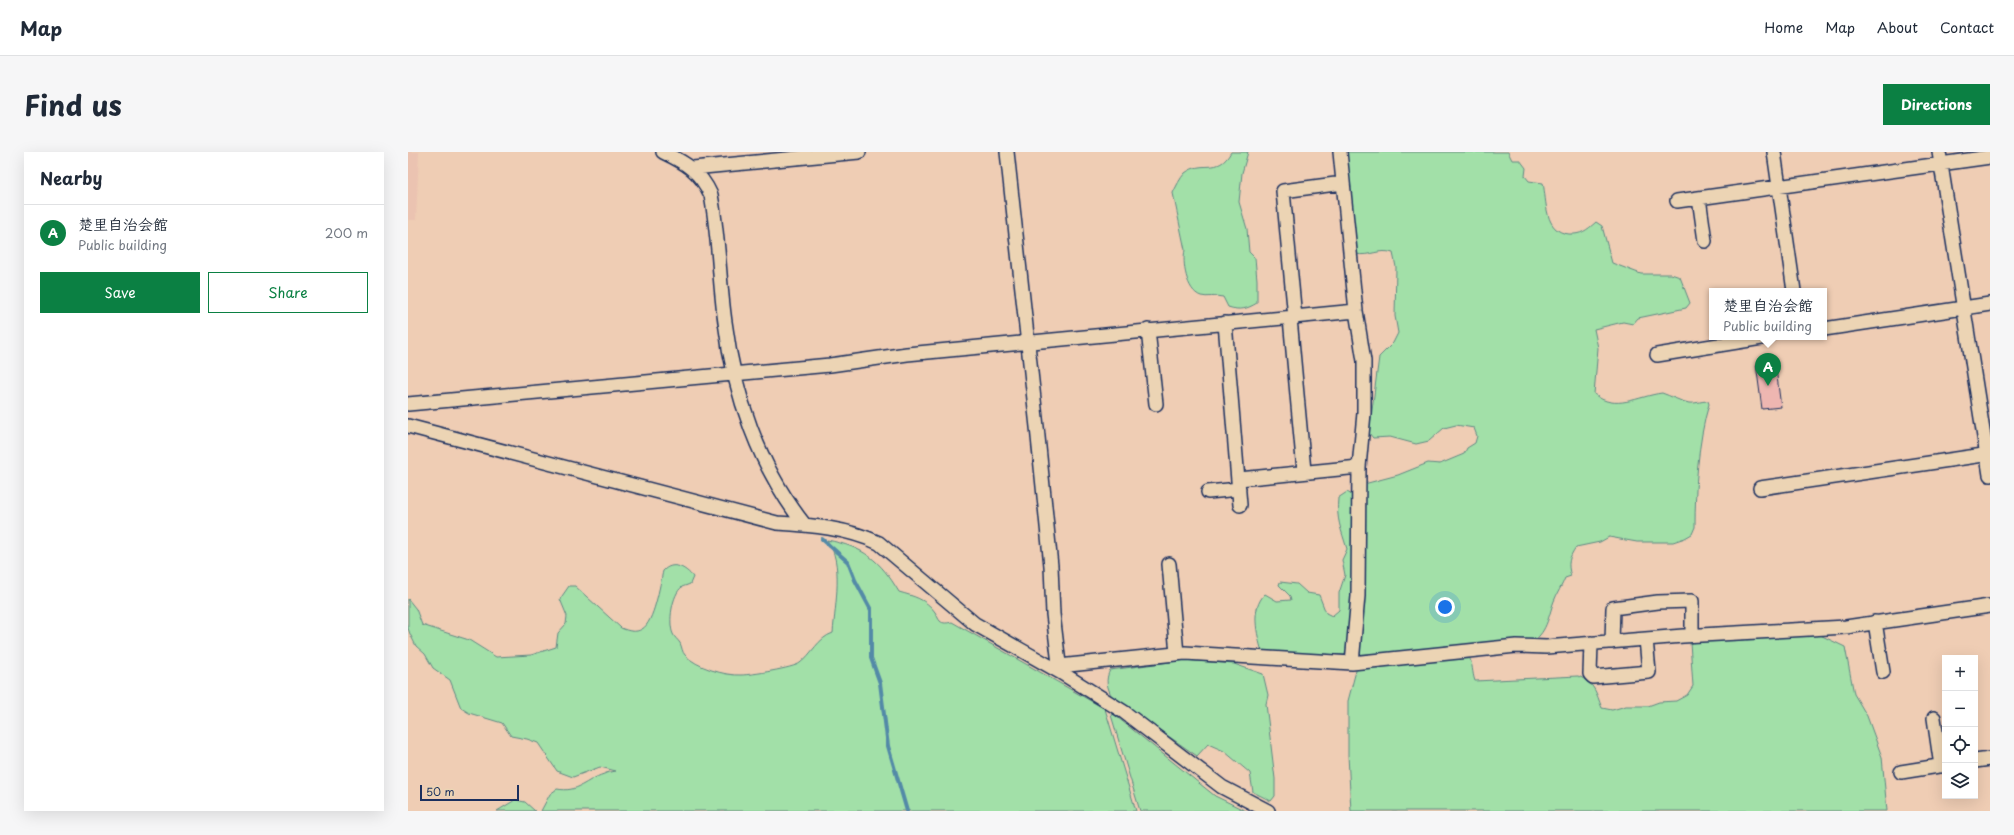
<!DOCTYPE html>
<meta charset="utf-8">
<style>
body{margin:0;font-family:"Playpen Sans","Klee One",sans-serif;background:#f6f6f7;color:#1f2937}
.controls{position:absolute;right:12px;bottom:12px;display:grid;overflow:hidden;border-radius:0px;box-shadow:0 4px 16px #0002}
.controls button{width:36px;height:36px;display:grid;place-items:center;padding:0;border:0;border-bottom:1px solid #e0e1e3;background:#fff;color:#1f2937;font:20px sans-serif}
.scale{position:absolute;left:12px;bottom:10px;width:99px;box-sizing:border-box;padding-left:4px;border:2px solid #1b2f5e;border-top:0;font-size:11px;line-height:14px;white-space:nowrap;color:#1b2f5e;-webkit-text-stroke:3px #ecd4b4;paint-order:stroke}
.you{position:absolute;left:1037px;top:455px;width:14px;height:14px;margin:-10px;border:3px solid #fff;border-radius:50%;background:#1a73e8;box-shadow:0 0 0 6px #1a73e833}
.badge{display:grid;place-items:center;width:26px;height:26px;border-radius:50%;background:#0b8043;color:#fff;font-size:13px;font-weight:700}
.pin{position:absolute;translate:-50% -33px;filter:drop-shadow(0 1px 2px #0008)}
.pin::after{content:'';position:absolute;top:21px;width:14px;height:12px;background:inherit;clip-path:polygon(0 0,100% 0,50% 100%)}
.popup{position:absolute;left:1301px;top:136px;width:118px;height:52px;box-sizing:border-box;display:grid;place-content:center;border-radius:0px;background:#fff;filter:drop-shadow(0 1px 3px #0005);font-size:13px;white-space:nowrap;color:#747a83}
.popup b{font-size:15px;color:#1f2937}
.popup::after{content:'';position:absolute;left:50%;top:100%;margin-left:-8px;border:8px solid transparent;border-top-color:#fff}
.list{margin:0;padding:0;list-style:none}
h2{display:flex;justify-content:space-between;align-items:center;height:52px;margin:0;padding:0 16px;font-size:17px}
h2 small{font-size:13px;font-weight:400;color:#747a83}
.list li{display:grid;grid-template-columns:26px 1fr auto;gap:12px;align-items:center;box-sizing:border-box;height:56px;padding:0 16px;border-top:1px solid #e0e1e3}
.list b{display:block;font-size:15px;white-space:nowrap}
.list p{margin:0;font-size:13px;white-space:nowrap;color:#747a83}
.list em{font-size:13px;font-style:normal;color:#747a83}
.actions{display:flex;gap:8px;padding:12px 16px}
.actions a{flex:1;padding:9px 0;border:1px solid #0b8043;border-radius:0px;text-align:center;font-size:14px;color:#0b8043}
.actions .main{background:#0b8043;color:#fff}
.icon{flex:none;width:22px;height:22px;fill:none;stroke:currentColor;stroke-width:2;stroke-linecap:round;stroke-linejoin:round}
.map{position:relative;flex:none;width:1582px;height:659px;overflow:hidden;border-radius:0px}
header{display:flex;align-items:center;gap:24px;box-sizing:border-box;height:56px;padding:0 20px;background:#fff;border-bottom:1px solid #e0e1e3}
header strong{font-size:19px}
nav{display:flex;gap:22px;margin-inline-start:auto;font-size:14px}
.intro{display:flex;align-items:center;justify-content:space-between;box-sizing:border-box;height:96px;padding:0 24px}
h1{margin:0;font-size:28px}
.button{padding:10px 18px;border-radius:0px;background:#0b8043;color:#fff;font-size:14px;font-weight:700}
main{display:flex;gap:24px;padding:0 24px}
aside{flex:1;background:#fff;border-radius:0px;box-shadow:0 4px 16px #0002}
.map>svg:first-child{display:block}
.built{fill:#ebc3b1}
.green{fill:#a2e0a8;stroke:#5e8883}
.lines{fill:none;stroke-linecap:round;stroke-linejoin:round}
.stream{stroke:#538aa7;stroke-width:4}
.building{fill:#eeb6b1;stroke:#1b2f5e}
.minor-casing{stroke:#1b2f5e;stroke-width:16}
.minor{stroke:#ecd4b4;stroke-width:13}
</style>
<header>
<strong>Map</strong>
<nav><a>Home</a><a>Map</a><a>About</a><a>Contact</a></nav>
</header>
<div class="intro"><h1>Find us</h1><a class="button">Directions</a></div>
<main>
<aside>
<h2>Nearby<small></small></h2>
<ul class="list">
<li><span class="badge">A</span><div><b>楚里自治会館</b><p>Public building</p></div><em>200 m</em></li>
</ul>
<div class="actions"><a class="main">Save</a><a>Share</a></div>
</aside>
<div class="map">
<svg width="1582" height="659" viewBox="0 0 1582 659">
<rect width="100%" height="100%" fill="#efcdb4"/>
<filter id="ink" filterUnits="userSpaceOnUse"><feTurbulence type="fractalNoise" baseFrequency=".025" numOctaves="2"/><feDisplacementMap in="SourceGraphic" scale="8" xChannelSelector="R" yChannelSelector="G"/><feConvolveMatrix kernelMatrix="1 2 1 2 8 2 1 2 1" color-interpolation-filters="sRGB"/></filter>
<g filter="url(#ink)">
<!-- built -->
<path class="built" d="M0,0H11L8,68H0Z"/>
<!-- green -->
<path class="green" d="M823,0H840L834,21L831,50L839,77L841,100L847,106L849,128V151C839,157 832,159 820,155L815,145C808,143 799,146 793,144C778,139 774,110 777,98L765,41C768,35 772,26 777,21C795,7 810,24 823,0Z
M938,0H1100L1104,8H1112L1118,16L1117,24L1121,29L1135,31C1139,50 1136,80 1161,82C1173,83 1179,78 1188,70L1194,74L1204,111L1233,122H1263L1272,125L1282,151L1278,156L1230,166L1225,172L1215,170L1186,177L1190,196L1186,242C1207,260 1230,244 1254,241C1263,244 1271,249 1281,251C1287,252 1293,249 1300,249L1301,252C1290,288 1287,337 1287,375L1284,382L1277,386L1265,390H1229L1201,385L1192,390L1168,395C1161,405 1159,412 1163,424L1157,426C1154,434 1149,441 1146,449C1140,465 1139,482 1122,491L950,507L956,332L990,323L1020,311L1032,312L1056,302L1059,296L1067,291L1069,284L1066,276L1048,273L1036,276L1021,289L1008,292L982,285L965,286L961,281L971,205L985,191L990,181L987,164L988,115L985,101C971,96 961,105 948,102Z
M939,340L946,344L944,438L939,503L854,500C849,482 842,457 857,442L869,449L883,448L882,444L871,433L872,430L889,432L899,441L911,443L918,461L924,464L931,458V441L937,423L934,408L939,397C933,377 928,367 930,346Z
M419,388C456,395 472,408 491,440C505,444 518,447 527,460C529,463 530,467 532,469C535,472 540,471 544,470L697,557L728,659H133L142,642L149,637C171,641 177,628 196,622C199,620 204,620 208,619L192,615L165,625L149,619L130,591L119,587L103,584L94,571L61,561L53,556L42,528L25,516L17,502L8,494L2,482L0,476V447L8,457L14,473L61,488L88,505L123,503L148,495L150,481L158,472L159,464L152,447L161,434H167L213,476C220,479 228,481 234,477C246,471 252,432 255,419C265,408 278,416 285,425L282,432C280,433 276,434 274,435C264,442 260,471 265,482C266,485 270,488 272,491C274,495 274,500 277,503C288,515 317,524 333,523C343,523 386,516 392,511C404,502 410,486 425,481C427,453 436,410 419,388Z
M1410,482L1437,495L1446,542L1459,564L1474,605L1479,659H943L940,603V549L949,515L1061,505C1065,512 1064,521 1067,529L1170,524C1187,531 1188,541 1194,556L1204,558L1218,554H1240L1251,550L1268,549L1279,543L1285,534L1282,490Z
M777,508L826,512L855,522L860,543L858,552L867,627V644L863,649L845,640L842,621L816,599L800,592L789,604L704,545C699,535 697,528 702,518Z
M704,561L807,644L838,659H732L703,563Z
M107,648L117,650L127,659H89Z"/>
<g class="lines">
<!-- stream -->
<path class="stream" d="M414,387L440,410L447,428L463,458V506L472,531L480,594L499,659"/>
</g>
<!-- building -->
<path class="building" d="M1367,209L1373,255L1354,257L1348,212Z"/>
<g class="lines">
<defs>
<path id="minor" d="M255,0C278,11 292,19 303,43C311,85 311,128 317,170C326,242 351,315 396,372
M599,0L629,275L643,414L645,462L652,520
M932,0L948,159L956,209V261L951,315L950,444L944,511
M1366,0L1386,139
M1531,0L1582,323
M285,16L451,0
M1291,46L1297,89
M1269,49L1582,5
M882,166L896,319
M887,166L875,39L935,31
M817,171L832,353
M1416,177L1582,152
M740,178L748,252
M1249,203L1360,185
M0,252L422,213L499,202L948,159
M0,274L369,371C403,373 439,376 471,391L567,472L652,520L716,560L814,635L860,659
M831,327L951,315
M1352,336L1582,302
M800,340L831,337
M761,412L769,502
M1467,470L1475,520
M1204,490L1205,456L1250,450L1284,449V483
M1183,491L1182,522L1185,525L1241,520L1238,487
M651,514L777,501L944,511L1108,494L1138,495L1275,484L1438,475L1582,454
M1526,566L1533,614
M1567,609L1582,607
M1493,620L1537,613"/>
</defs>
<!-- minor casing -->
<use href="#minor" class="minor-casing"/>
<!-- minor -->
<use href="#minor" class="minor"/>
</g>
</g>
</svg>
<div class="controls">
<button>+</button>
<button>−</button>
<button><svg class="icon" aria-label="locate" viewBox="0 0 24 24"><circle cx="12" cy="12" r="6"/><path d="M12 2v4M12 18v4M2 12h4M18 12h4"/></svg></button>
<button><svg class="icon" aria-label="layers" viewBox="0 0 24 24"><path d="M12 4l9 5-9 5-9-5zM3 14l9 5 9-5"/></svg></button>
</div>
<div class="scale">50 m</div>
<div class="you"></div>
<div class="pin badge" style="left:1360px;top:234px">A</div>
<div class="popup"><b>楚里自治会館</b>Public building</div>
</div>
</main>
